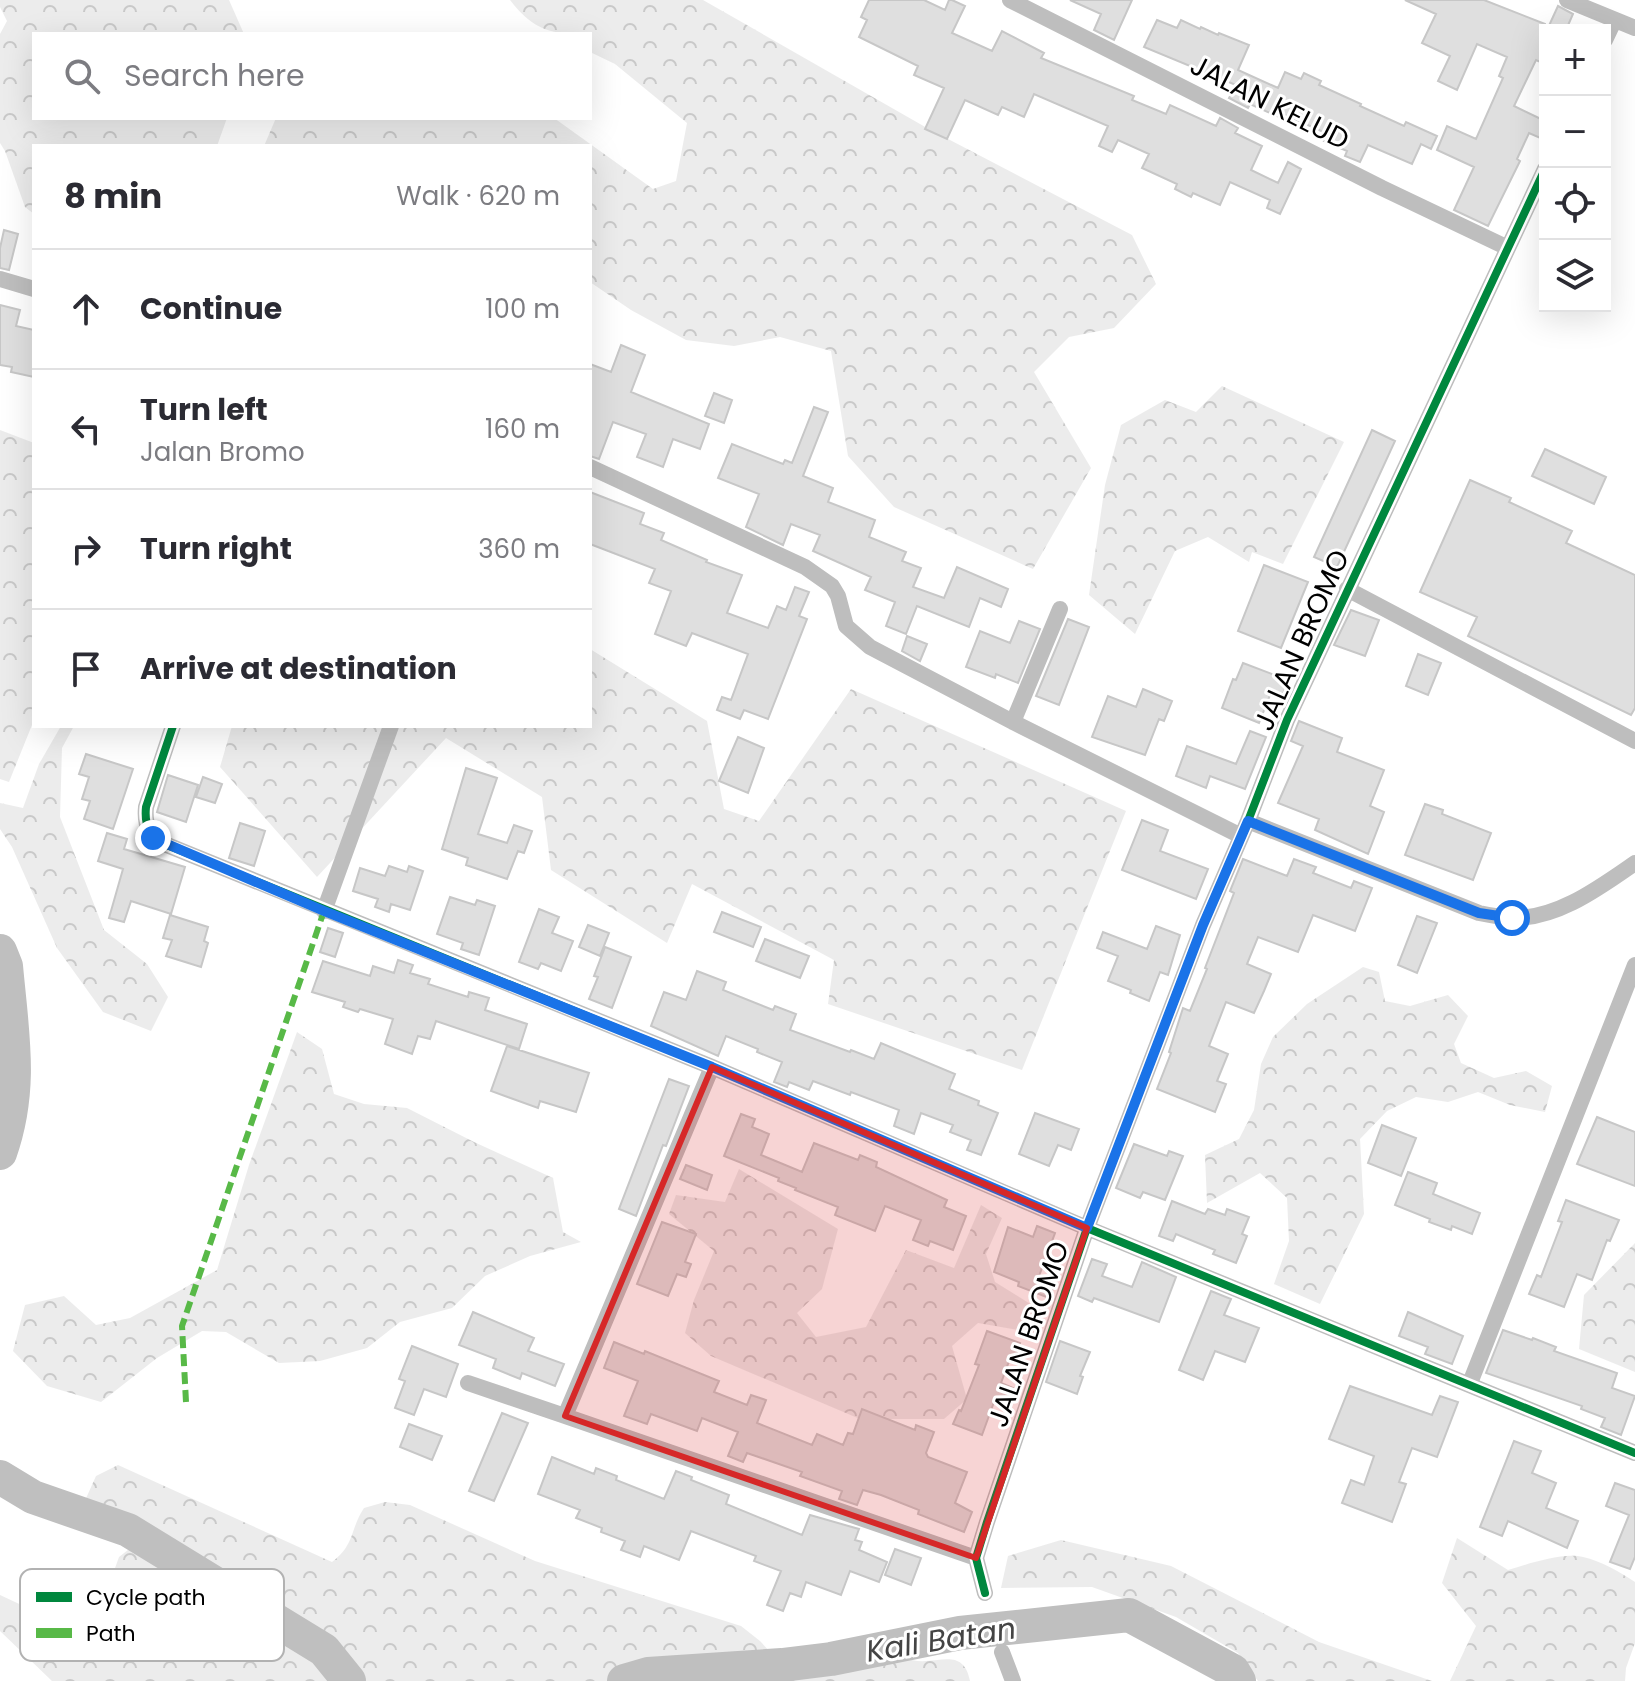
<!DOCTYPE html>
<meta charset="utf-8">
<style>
body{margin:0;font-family:Poppins,sans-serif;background:#f2f2f3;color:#2b2b33}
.controls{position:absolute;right:24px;top:24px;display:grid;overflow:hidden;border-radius:0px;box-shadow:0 8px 32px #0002}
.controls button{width:72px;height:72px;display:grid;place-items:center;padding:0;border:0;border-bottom:2px solid #e1e1e2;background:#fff;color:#2b2b33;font:40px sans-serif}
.stop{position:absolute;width:24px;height:24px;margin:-18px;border:6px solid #1a73e8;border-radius:50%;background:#fff}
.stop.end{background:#1a73e8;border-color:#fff;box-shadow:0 2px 8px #0008}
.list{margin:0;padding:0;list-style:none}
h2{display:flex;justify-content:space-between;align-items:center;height:104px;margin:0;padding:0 32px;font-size:34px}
h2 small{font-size:26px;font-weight:400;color:#7c7c81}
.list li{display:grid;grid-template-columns:52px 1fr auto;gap:24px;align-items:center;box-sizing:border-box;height:120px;padding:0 32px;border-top:2px solid #e1e1e2}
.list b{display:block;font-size:30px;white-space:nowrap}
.list p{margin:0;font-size:26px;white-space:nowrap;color:#7c7c81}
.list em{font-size:26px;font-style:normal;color:#7c7c81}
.icon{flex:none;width:44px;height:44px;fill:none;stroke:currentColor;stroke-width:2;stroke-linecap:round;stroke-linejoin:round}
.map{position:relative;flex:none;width:1635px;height:1681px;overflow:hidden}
.search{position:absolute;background:#fff;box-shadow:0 8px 32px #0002;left:32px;top:32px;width:560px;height:88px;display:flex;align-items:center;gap:20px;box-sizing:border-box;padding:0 28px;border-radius:0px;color:#7c7c81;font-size:30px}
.panel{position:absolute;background:#fff;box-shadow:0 8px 32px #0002;left:32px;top:144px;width:560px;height:584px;border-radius:0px}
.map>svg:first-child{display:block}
.forest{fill:url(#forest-crowns)}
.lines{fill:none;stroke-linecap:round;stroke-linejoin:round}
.river{stroke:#bfbfbf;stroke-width:34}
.building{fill:#dfdfdf;stroke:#c7c7c7;stroke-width:2}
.minor{stroke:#bebebe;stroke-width:16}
.quiet{stroke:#58b947;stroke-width:6;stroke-dasharray:12 6;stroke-linecap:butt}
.cycleway-casing{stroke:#fff;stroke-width:13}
.cycleway{stroke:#00873e;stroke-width:8}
.route{stroke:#1a73e8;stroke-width:10}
.marked{fill:#d62828;fill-opacity:0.2;stroke:#d62828;stroke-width:6;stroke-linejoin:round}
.labels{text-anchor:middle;stroke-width:6;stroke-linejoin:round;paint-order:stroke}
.street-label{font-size:28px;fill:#000;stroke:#fff}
.water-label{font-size:30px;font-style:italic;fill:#444;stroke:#fff}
.key{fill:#fff;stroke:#b2b2b2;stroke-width:2}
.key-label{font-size:22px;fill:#000}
</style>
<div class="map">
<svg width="1635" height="1681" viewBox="0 0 1635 1681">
<defs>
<pattern id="forest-crowns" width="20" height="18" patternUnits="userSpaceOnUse" patternTransform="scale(2)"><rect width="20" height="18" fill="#ececec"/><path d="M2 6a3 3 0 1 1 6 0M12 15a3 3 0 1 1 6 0" fill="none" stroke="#c9c9c9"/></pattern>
</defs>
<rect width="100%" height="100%" fill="#fff"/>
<!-- forest -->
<path class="forest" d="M0,0H229L244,34H34V118H227L217,146H34V214L25,207L5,151L0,143V34L7,21L0,7Z
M510,0H703L927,128L1132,235L1156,284L1114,328L1069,337L1034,372L1091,468L1033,569L894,507L848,456L831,351L780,337L734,346L686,340L631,310L590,282V146H264L276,118H554L653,189L676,181L687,123L615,64L590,52V34C551,34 535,32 510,0Z
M1222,386L1344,442L1283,564L1252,552L1249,562L1208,537L1175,551L1135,634L1089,595L1105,485L1121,425L1165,400L1196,412Z
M0,430L34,443V720L9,782L0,779Z
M590,649L707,721L724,809L759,821L851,689L1126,811L1022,1070L828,1004L834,960L692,884L667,943L551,870L542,797L446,738L317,877L220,767L232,726H590Z
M61,726H74L62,748L60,817L104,930L147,964L168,997L151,1031L103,1012L57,948L12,847L0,829V803L23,808L39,764Z
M1363,967L1379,972L1385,1001L1410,1006L1448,995L1468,1016L1454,1044L1461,1063L1494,1078L1526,1071L1552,1086L1545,1112L1510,1105L1478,1092L1448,1102L1416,1097L1387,1111L1360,1139L1364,1214L1320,1304L1274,1284L1289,1241L1287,1198L1260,1173L1207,1203L1205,1155L1239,1139L1254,1110L1261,1064L1273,1037L1307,1004Z
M297,1032L322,1049L334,1094L364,1104L407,1108L474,1142L553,1178L563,1232L581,1242L530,1256L485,1276L452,1308L400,1322L367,1348L320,1361L279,1363L226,1332L202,1331L157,1358L101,1402L47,1386L13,1351L25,1305L64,1296L96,1325L130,1318L217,1270L249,1165Z
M739,1169L838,1229L822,1289L797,1313L816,1337L866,1327L906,1250L954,1268L981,1205L1002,1218L986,1254L995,1282L1040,1310V1334L978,1323L952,1346L967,1399L944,1419H860L711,1356L685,1333L694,1300L714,1251L669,1214L676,1195L725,1202Z
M1635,1243V1372L1579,1349L1584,1295Z
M118,1465L332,1562C355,1545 350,1529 364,1508L385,1502L410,1505L535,1561L741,1626L760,1641L782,1665L890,1647C897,1651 905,1658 912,1660C936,1666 963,1645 970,1681H52L0,1631V1595L75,1630L90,1627L101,1607L119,1557L142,1539L128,1530L79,1514L96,1476Z
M1457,1538L1508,1570C1528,1564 1563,1552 1583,1557C1601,1561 1620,1572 1635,1582V1643L1626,1668L1625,1681H1450L1476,1626L1442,1583Z
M1061,1540L1171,1566L1319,1642L1432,1681H1258L1238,1653L1176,1617L1092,1587L1001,1588L1008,1556Z"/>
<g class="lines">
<!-- river -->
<path class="river" d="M0,951L6,966C12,1033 23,1088 0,1153
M0,1477L33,1497L128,1530L324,1650L349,1681
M624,1681L648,1674L782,1665L831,1659L960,1633L1129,1615L1233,1671L1239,1681"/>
</g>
<!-- building -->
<path class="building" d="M869,0H924L945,10L949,0H952L965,6L952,33L992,51L1002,31L1044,53L1041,58L1134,96L1132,100L1166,114L1170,105L1216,126L1220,118L1238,128L1235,133L1262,146L1251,170L1278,183L1288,162L1301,169L1280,214L1267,208L1270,200L1230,182L1220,205L1193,193L1191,197L1175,189L1177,184L1142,168L1149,154L1118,140L1112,152L1099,146L1108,126L1034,94L1024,117L1002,107L998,115L965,100L947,139L925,129L944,88L914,75L918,66L859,37L867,20L861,17Z
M1070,0H1132L1114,40L1094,30L1101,14Z
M1405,0H1484L1545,24V64L1536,60L1514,106L1545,121V140L1529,133L1517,159L1520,161L1488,226L1454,210L1474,167L1437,150L1447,126L1476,139L1503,78L1499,76L1507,57L1477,44L1457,90L1438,81L1450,56L1422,43L1436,14Z
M1558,6L1573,14L1566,30H1547Z
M1157,20L1177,28L1181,20L1200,29L1201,27L1218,35L1219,33L1249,45L1238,70L1278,88L1285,72L1301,79L1304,73L1321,81L1319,85L1361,104L1360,106L1404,126L1406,122L1437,136L1431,149L1421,144L1412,164L1368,145L1360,162L1345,156L1347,151L1324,141L1328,134L1281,113L1279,117L1250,104L1248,108L1229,98L1236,85L1144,47Z
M4,230L18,234L9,270L0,268V248Z
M0,305L20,310L16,326L34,330V377L11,372L12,367L0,365Z
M621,345L645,355L631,392L709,424L700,449L673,439L663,467L637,457L646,434L613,422L599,459L590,456V364L611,372Z
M714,393L732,400L724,423L705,416Z
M814,407L828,412L803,476L833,488L828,502L875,520L869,537L906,552L902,561L921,568L913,587L944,598L957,567L1008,589L1001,607L980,598L969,627L917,606L906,634L886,626L895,602L865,590L871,577L813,551L820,535L791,524L783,545L746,527L759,494L718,478L732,444L783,464L785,460L792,463Z
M1372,430L1395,441L1337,567L1314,557Z
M1545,449L1606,477L1594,504L1532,476Z
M1470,480L1511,498L1509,502L1572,531L1566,543L1635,575V708L1631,715L1468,636L1477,617L1420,592Z
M590,492L644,513L640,524L664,533L661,540L707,560L706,562L742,575L727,613L768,628L777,606L786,610L795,587L809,592L799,616L807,619L768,719L744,710L740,719L717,710L722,697L731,700L748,654L692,633L686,646L655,634L671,591L649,583L655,569L590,544Z
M1264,565L1308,582L1281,648L1238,631Z
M1351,610L1379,620L1365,656L1334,645Z
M1068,619L1089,627L1059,705L1036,696Z
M1019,621L1040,629L1018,683L996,674L995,678L966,667L980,631L1010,643Z
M907,636L927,644L920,661L902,651Z
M1418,654L1441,663L1428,695L1406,686Z
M1243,663L1288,680L1283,694L1272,690L1259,723L1222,708L1233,679L1236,680Z
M1143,689L1172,701L1164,721L1159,719L1145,755L1092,737L1108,696L1136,707Z
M1299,721L1342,738L1337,752L1384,770L1370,806L1384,812L1368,854L1315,830L1319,819L1278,803L1303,746L1291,741Z
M1250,731L1266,737L1245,789L1210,776L1206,788L1176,776L1187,746L1236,764Z
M738,737L764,748L748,793L719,781Z
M86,754L133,769L113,829L84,819L90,801L82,799L89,777L79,774Z
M466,768L497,778L478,834L507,843L514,825L532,831L524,853L518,851L507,879L466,865L468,858L442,849Z
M168,775L198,785L186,822L157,812Z
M203,777L222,784L215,803L196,797Z
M1425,804L1443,810L1442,814L1491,833L1473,880L1405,855Z
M1142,820L1168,830L1160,851L1208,869L1196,899L1122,870Z
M240,823L265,831L254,866L229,858Z
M107,833L127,839L124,849L185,867L171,914L131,901L124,922L109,918L123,869L98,861Z
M1243,859L1287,876L1294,859L1316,867L1313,873L1351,888L1354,881L1372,888L1355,931L1313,915L1298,952L1258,937L1247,964L1271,974L1264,991L1254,1013L1226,1002L1209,1046L1228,1054L1217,1081L1226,1084L1215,1112L1157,1089L1171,1053L1169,1052L1183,1008L1190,1011L1207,969L1205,968L1234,893L1230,891Z
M389,866L407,872L409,866L423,871L410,910L391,904L389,912L375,907L378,899L353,891L360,868L385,876Z
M450,897L475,905L477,900L495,906L479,955L461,949L463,943L437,934Z
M539,909L559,917L552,933L573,941L561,971L541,963L538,969L519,962Z
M722,912L761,927L753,947L714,932Z
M170,915L208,927L204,941L208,943L201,967L166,956L172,940L163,938Z
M1417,916L1437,923L1417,973L1398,965Z
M588,925L609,933L600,956L579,947Z
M1156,926L1180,935L1168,975L1160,972L1149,1001L1130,993L1131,990L1108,981L1118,956L1097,948L1103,932L1147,949Z
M328,928L343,933L335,957L320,952Z
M765,939L809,956L800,978L756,961Z
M605,947L631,957L612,1008L589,999L598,977L594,976Z
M398,960L413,965L410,973L430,979L428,984L468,997L469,992L489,998L485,1010L527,1024L519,1049L436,1021L430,1039L418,1036L412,1054L385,1044L393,1019L360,1009L358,1012L343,1007L345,1002L312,992L323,961L370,976L373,966L394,973Z
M697,971L726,982L723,990L773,1010L775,1006L796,1014L790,1030L850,1052L851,1050L874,1059L881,1043L955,1074L949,1089L979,1101L978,1105L998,1113L981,1155L967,1150L971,1140L950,1132L953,1125L921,1113L914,1134L894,1126L899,1110L851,1092L850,1095L813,1081L809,1090L789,1082L787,1087L774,1082L782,1062L757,1052L758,1049L726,1036L718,1056L651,1026L664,992L686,1000Z
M507,1046L589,1073L576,1112L540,1101L538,1108L491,1091Z
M669,1079L689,1086L666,1146L663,1145L636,1216L619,1209Z
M1035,1113L1079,1129L1071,1150L1058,1145L1049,1166L1019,1154Z
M741,1114L755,1119L752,1127L769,1134L761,1155L802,1172L814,1143L858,1160L860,1155L877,1162L876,1167L947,1200L944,1207L966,1216L953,1250L930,1241L928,1246L913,1240L921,1220L885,1206L875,1231L835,1215L838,1207L795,1190L796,1188L778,1181L779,1178L724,1156Z
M1597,1117L1635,1132V1186L1577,1164Z
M1382,1125L1416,1138L1401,1176L1368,1163Z
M1134,1144L1167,1156L1169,1151L1183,1156L1165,1200L1143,1192L1140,1198L1116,1188Z
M686,1165L712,1175L707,1190L680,1179Z
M1408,1172L1437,1183L1433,1194L1480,1213L1472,1234L1452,1226L1451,1230L1429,1222L1430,1219L1395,1205Z
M1566,1200L1619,1220L1610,1241L1607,1240L1592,1280L1577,1274L1564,1307L1529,1294L1537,1275L1541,1277L1562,1222L1558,1221Z
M1172,1201L1205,1214L1208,1209L1225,1215L1227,1209L1249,1217L1242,1234L1247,1236L1236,1263L1213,1254L1215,1250L1176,1234L1173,1241L1159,1236Z
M662,1222L696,1234L685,1262L691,1264L686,1277L677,1274L668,1296L637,1284Z
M1037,1226L1055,1233L1039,1276L1055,1283L1049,1298L1018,1286L1019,1282L994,1272L1008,1227L1033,1237Z
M1092,1259L1107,1264L1102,1276L1132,1287L1142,1262L1176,1277L1159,1322L1094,1298L1092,1302L1078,1296Z
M1211,1291L1231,1299L1224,1315L1259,1328L1245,1362L1215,1351L1203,1380L1179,1370Z
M473,1312L534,1338L528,1351L564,1364L555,1386L522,1373L520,1379L493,1368L496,1359L459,1345Z
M1408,1312L1463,1336L1452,1364L1425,1354L1428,1347L1399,1336Z
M1503,1330L1532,1340L1533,1338L1556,1347L1554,1351L1617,1373L1612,1388L1635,1396L1621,1435L1601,1427L1605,1418L1581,1409L1582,1406L1486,1373Z
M987,1331L1020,1343L1015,1357L1011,1356L1001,1383L1013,1388L1005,1407L994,1402L982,1435L953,1424L959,1410L961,1411L979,1365L975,1364Z
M1060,1341L1090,1352L1080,1376L1083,1377L1077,1394L1046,1382Z
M614,1342L644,1354L645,1351L719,1381L714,1392L747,1405L751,1395L766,1400L757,1423L812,1445L817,1434L843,1445L848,1433L853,1434L862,1409L915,1430L916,1425L934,1432L926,1453L928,1457L967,1472L955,1503L972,1512L964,1532L918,1514L919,1510L881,1495L863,1490L857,1505L839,1499L842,1491L800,1476L802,1472L747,1453L743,1462L728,1456L738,1432L702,1418L697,1431L651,1414L647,1424L624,1416L638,1381L604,1368Z
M412,1346L458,1364L446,1397L424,1389L414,1415L395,1408L405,1381L399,1379Z
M1350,1386L1432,1415L1440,1396L1458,1402L1437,1457L1412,1448L1399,1482L1406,1484L1392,1522L1342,1503L1351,1480L1364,1485L1374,1456L1329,1439Z
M502,1413L528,1423L494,1501L469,1491Z
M409,1424L442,1436L432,1460L400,1447Z
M1514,1441L1541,1451L1532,1473L1556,1483L1546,1508L1578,1521L1567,1548L1508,1521L1502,1536L1480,1527Z
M552,1457L594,1474L596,1468L617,1476L616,1480L664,1499L676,1471L692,1477L691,1480L729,1495L726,1504L802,1535L810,1515L859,1529L855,1540L862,1542L859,1550L887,1562L879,1582L850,1571L841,1595L806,1582L801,1597L790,1593L783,1611L767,1605L781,1571L754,1561L756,1556L691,1531L679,1560L644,1546L640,1557L621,1550L625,1541L601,1532L602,1528L576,1518L580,1510L538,1494Z
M1615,1483L1635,1490V1557L1630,1569L1610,1562L1629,1515L1606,1506Z
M895,1549L921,1558L911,1585L885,1575Z"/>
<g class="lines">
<!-- minor -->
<path class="minor" d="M1010,0L1382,188L1508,248
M1567,0L1635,28
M1605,40L1614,21
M0,279L34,289
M590,467L805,567L832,586L838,596L846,626L870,647L1013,722L1241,836
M1347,589L1635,741
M1013,722L1060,609
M173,726L146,807C144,827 150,836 167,845L712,1067L1087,1228L1635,1453
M1248,821L1479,913C1489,915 1500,917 1510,918C1556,920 1599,888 1635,863
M324,911L391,726
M468,1383L565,1416L712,1067
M1470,1383L1635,965
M565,1416L976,1558
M985,1593L976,1558L987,1522L1087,1228L1203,925L1248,821L1287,720L1545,169
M1002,1652L1013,1681"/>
<!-- quiet -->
<path class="quiet" d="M186,1402L182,1326L324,911"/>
<defs>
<path id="cycleway" d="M173,726L146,807C144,827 150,836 167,845L712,1067L1087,1228L1635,1453
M985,1593L976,1558L987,1522L1087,1228L1203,925L1248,821L1287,720L1545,169"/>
</defs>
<!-- cycleway casing -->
<use href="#cycleway" class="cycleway-casing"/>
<!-- cycleway -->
<use href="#cycleway" class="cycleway"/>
</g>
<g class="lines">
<!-- route -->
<path class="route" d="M153,838L324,911L712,1067L1087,1228L1203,925L1248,821L1479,913L1512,918"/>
</g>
<!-- marked area -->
<path class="marked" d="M712,1067L1087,1228L976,1558L565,1416Z"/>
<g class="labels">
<!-- street labels -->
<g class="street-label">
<text transform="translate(1270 102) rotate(27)" y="10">JALAN KELUD</text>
<text transform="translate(1301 640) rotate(-66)" y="10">JALAN BROMO</text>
<text transform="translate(1028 1334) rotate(-71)" y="10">JALAN BROMO</text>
</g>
<!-- water labels -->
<g class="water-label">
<text transform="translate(941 1640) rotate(-9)" y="10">Kali Batan</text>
</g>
</g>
<!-- legend -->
<rect x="20" y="1569" width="264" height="92" rx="12" class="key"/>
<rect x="36" y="1592" width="36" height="10" fill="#00873e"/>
<rect x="36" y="1628" width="36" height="10" fill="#58b947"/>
<g class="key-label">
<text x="86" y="1605">Cycle path</text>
<text x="86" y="1641">Path</text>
</g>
</svg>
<div class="controls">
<button>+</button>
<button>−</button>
<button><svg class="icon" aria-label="locate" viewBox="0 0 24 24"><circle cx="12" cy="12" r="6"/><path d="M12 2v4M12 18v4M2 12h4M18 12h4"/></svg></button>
<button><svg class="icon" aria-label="layers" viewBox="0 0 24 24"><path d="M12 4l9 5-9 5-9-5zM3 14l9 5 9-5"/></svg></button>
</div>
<div class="stop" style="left:1512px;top:918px"></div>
<div class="stop end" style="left:153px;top:838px"></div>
<div class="search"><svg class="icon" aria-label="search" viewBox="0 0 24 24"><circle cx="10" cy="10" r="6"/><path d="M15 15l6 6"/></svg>Search here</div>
<section class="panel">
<h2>8 min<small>Walk · 620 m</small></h2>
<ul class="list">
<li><svg class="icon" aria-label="ahead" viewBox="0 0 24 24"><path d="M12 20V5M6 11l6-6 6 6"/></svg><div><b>Continue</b></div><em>100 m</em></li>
<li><svg class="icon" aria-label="left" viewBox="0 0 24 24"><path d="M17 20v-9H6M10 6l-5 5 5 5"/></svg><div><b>Turn left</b><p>Jalan Bromo</p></div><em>160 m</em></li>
<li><svg class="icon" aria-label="right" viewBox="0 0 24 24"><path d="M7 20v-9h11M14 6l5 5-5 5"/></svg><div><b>Turn right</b></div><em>360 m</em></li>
<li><svg class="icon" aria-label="arrive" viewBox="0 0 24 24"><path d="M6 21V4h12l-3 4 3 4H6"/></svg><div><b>Arrive at destination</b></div></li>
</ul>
</section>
</div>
